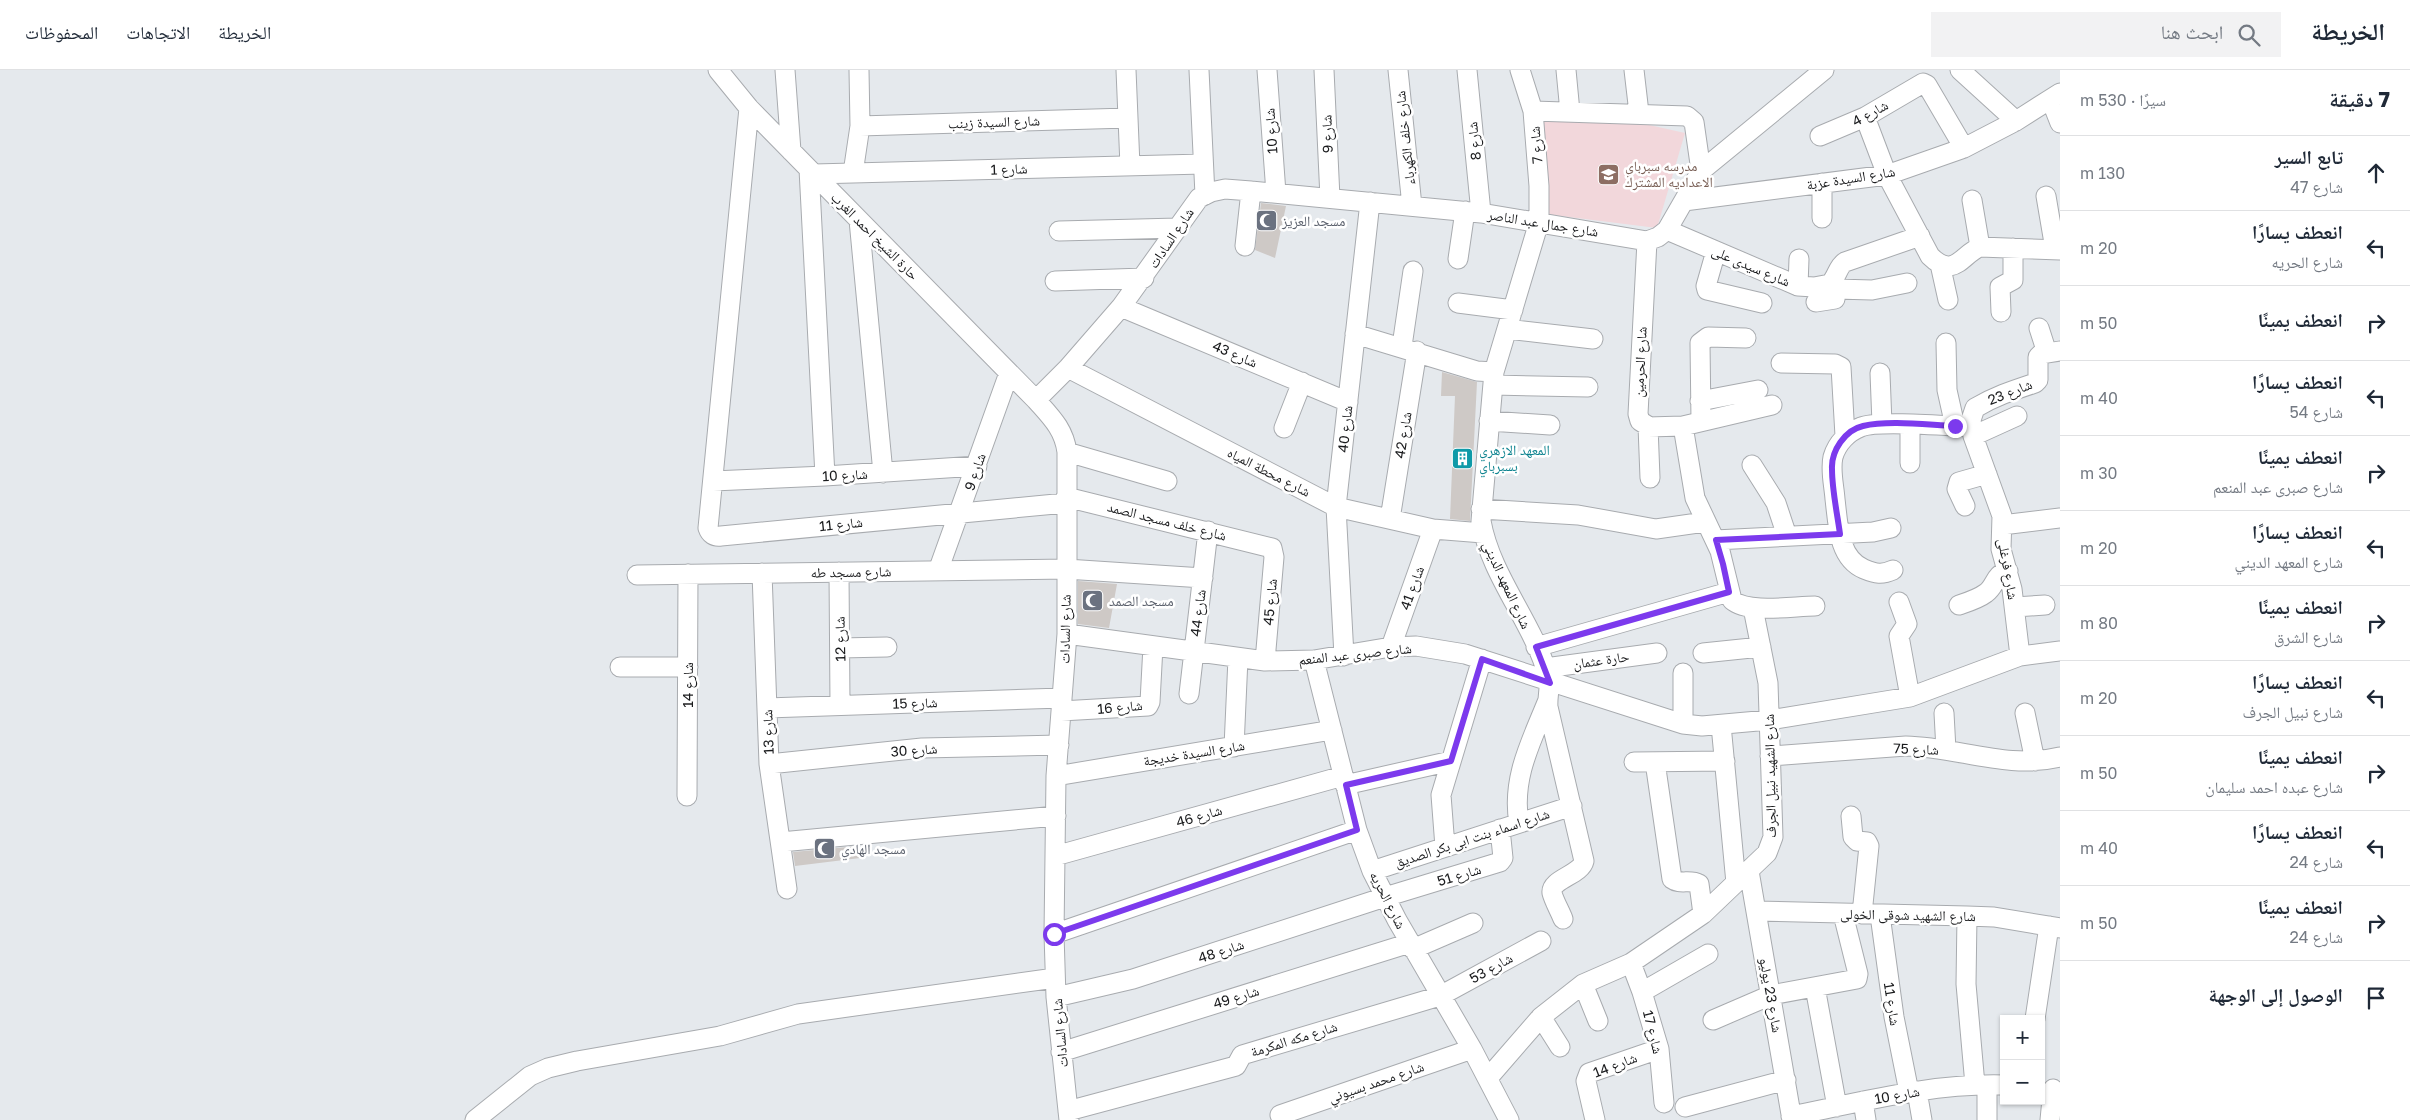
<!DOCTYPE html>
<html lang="ar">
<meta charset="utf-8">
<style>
body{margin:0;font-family:"Golos Text","Noto Naskh Arabic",sans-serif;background:#f2f2f3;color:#1f2937;direction:rtl}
.controls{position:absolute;right:15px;bottom:15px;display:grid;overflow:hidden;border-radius:0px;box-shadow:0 1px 4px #0004}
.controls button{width:45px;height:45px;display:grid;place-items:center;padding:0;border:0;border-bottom:1px solid #e0e1e3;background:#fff;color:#1f2937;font:25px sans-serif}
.stop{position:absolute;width:15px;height:15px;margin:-11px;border:4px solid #7c3aed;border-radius:50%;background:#fff}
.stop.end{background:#7c3aed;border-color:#fff;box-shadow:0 1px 5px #0008}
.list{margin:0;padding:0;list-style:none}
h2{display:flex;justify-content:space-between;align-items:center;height:65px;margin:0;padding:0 20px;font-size:21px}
h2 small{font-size:16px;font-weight:400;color:#747a83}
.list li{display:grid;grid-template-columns:32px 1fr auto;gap:15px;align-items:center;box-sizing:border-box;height:75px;padding:0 20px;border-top:1px solid #e0e1e3}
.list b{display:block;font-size:19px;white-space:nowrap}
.list p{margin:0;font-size:16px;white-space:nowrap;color:#747a83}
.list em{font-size:16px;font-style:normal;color:#747a83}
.icon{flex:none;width:28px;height:28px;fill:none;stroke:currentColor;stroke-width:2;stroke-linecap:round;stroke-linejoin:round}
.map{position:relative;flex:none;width:2060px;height:1050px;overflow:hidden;direction:ltr}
header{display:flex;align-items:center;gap:30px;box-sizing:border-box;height:70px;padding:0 25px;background:#fff;border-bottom:1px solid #e0e1e3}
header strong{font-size:24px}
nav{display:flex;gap:28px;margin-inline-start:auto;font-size:18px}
.search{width:350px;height:45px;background:#f2f2f3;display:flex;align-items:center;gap:12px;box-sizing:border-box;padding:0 18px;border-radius:0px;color:#747a83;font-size:19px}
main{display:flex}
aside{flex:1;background:#fff}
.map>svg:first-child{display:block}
.education{fill:#f2d7db}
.building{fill:#cec9c6}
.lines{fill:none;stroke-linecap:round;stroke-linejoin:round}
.street-casing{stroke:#a8abaf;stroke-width:21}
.street{stroke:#fff;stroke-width:19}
.route{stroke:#7c3aed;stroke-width:6}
.labels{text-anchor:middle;stroke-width:5;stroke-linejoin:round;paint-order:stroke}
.street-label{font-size:14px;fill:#1a1b1d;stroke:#fff}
.education-label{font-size:14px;fill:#785e54;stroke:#fff;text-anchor:start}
.worship-label{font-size:14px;fill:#5b616d;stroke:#fff;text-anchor:start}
.culture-label{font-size:14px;fill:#0d838f;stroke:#fff;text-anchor:start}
</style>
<header>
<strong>الخريطة</strong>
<div class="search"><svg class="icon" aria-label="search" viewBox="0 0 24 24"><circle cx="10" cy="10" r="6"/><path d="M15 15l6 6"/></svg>ابحث هنا</div>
<nav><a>الخريطة</a><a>الاتجاهات</a><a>المحفوظات</a></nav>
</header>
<main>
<aside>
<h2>7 دقيقة<small>سيرًا · 530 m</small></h2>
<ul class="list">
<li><svg class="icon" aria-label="ahead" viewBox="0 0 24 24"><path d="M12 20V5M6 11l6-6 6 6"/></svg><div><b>تابع السير</b><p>شارع 47</p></div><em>130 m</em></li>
<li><svg class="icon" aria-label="left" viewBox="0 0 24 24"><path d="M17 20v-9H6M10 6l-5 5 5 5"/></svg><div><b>انعطف يسارًا</b><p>شارع الحريه</p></div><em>20 m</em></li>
<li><svg class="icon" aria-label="right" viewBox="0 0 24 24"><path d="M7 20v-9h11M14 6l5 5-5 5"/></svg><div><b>انعطف يمينًا</b></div><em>50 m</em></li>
<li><svg class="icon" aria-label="left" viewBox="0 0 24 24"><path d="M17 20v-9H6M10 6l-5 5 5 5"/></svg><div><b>انعطف يسارًا</b><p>شارع 54</p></div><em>40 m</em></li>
<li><svg class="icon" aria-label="right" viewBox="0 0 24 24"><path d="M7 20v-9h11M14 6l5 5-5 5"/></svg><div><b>انعطف يمينًا</b><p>شارع صبرى عبد المنعم</p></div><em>30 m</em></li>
<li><svg class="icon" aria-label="left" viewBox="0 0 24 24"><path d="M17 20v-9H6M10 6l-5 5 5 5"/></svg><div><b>انعطف يسارًا</b><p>شارع المعهد الديني</p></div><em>20 m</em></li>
<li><svg class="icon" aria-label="right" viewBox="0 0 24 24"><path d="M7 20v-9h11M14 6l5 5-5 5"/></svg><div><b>انعطف يمينًا</b><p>شارع الشرق</p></div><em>80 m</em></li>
<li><svg class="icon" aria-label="left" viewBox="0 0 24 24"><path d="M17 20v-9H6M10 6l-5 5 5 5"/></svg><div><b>انعطف يسارًا</b><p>شارع نبيل الجرف</p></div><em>20 m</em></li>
<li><svg class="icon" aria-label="right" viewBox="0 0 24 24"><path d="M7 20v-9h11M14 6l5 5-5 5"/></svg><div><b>انعطف يمينًا</b><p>شارع عبده احمد سليمان</p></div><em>50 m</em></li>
<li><svg class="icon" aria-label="left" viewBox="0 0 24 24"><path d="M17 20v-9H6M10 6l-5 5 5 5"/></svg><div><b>انعطف يسارًا</b><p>شارع 24</p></div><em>40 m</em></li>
<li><svg class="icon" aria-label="right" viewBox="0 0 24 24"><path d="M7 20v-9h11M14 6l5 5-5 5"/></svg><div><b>انعطف يمينًا</b><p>شارع 24</p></div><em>50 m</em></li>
<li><svg class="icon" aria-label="arrive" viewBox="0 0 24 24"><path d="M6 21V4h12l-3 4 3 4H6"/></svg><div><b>الوصول إلى الوجهة</b></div></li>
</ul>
</aside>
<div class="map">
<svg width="2060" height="1050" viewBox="0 0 2060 1050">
<rect width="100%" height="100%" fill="#e5e9ed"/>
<!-- education -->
<path class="education" d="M1544,45L1618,48L1685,63L1657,158L1545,144Z"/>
<!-- building -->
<path class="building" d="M1261,133L1286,136L1275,188L1255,180Z
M1442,302L1477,312L1470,451L1450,449L1455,326H1441Z
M1078,511L1117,514L1109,558L1078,554Z
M859,776L860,788L795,796L793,782Z"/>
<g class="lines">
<defs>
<path id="street" d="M718,0L749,38L1036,330C1051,347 1064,359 1067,382V564L1056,706L1054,864L1056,927L1069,1050
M785,0L791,81
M1126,0L1130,96
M1199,0L1205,125
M1267,0L1276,123
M1324,0L1330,128
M1398,0L1412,136
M1467,0L1481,143
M1520,0L1533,41L1539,116V152L1494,302L1481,451C1491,507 1533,552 1548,606C1551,617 1547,626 1548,637L1584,791C1581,805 1550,809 1552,823C1554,831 1560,841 1563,849
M1566,0L1570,42
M1634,0L1639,43
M1960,0L2016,51
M2051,30L2060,53
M749,38L708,458C710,464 714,467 721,466L1066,433
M1533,41L1687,46L1694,52L1701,101
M1865,47L1887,105L1930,186C1954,210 1962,184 1980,177L2060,180
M860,56L1128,48
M1820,66L1865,47L1923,13L1927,15L1964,78
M809,99L825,406
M853,103L860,56L859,0
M814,104L1203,94
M2046,126L2055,179
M1972,130L1980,177
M1684,131L1887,105L1964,78L2016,51L2060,23
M1822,148V113
M859,150L883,403
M1667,160L1798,216L1814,217L1830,214
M1059,161L1178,158
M1647,171L1638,344L1640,351L1648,356L1650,408
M1245,176L1251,121
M1716,181L1706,216L1707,220L1762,233
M1458,189L1465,141
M1940,194L1948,230
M1055,211L1144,208
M1830,214C1837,207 1838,196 1845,192L1920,166
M1798,216L1799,189
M1836,219L1872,220L1907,213
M1816,232L1835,229L1836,219L1830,214
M1458,233L1513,240
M1121,237L1348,332
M2001,242L2000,217L2013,210V178
M2039,258L2047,283
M1507,259L1593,269
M1355,264L1477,301L1494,302
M1946,273L1947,320L1955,356
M1402,276L1413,201
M1781,293L1835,294L1841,297L1845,366
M1068,298L1336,437L1433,459L1483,463
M1880,303L1882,354
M1493,315L1588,317
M1036,330L1068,298L1121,237L1199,128L1211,122L1225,119L1251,121L1481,143L1647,171L1658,167L1667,160L1701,101L1824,0
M1700,331L1758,320
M1489,351L1550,355
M1701,351L1700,273L1708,267L1746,268
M1910,355V393
M1683,356L1695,428L1720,481L1732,530C1748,544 1794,536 1815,536
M1648,357L1683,356L1772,335
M1284,358L1302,312
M1973,366L2017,346
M1067,382L1167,411
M1752,395L1776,433L1787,466
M713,411L825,406L977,396
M1066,427L1272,478L1274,487L1265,591
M1965,436L1957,419L1959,412L1987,404
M1481,439L1578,445L1656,459L1705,452
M1390,449L1417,281
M2002,455L2060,448
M1715,470L1873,462L1891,458
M1893,500C1882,505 1876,504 1864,499C1838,488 1838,453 1835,429C1834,415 1830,400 1833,387C1837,373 1848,362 1861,357C1877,350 1949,356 1971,357
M938,501L1009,303
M839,502L840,635
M762,503L769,694L787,819
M637,505L1066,499L1203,508
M1899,532L1907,554L1899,566L1910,627
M1959,535C1968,532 1978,529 1986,523C1996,516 1994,504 2008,501
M2015,537L2045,535
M1067,564L1265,591L1314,590L1391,577L1416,576L1465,584L1683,654L1702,656L1769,650L1910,627L2020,586L2060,581
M1391,577L1433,459
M1536,577L1729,522
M840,578L887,577
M1703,583L1761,577
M1344,586L1336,437L1370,132
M2020,586L2012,519L2001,479L2002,446L1973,366L1971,350L1975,338C1995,326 2014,320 2035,313L2038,310V287L2041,284L2060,281
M1314,590L1357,760L1372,801L1397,850L1472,979L1509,1050
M620,597H688
M1545,598L1657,583
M1683,603V654
M1189,624L1208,461
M767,638L1062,628
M1061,641L1148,636L1150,632L1153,576
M1944,643L1946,680
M2025,643L2035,691
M1721,655L1736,813
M1234,677L1238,588
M1770,686L1906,676C1958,677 2008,700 2060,687
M1634,692L1725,691
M1655,692L1672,809C1680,815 1690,809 1699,814L1703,844
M769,694L922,678L1059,675
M1056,706L1332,660
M1345,715L1451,691
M687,726L688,504
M1851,746L1853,767L1857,771L1867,772L1869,776L1862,844
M1519,753C1511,708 1532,670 1548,630
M781,772L1056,746
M1445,777L1441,725L1482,589
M1055,786L1343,706
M1372,801L1572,736
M1749,801L1792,1050
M1756,841L1967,846L1994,847L2060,858
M1880,845L1894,947L1909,1022
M1967,846L1966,914L1975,1015
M1054,864L1357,760
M1413,879L1473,853
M1631,893L1642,922L1659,979L1664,1033
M1583,914L1598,951
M1815,917L1837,1037
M1642,922L1708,884
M1056,927L1133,909L1385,827L1500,792L1503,788L1500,759
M1541,947L1560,977
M2035,949L2049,856
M1713,950L1771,925L1857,909L1858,904L1843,844
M1061,982L1410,873
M1488,1008L1541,947L1583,914L1631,893L1703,844L1767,783L1773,767L1768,613L1753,538
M1987,1015V1050
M1917,1021L1922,1050
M1863,1031L1866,1050
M1685,1037L1786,1010
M1068,1041L1236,996L1242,985L1440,926L1541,871
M1280,1045L1472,979
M1791,1046C1861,1032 1932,1013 2004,1015
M475,1050L530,1006L548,998L577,991L720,966L798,944L1055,908
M1595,1050L1586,1011L1589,1003L1659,979
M2050,1050L2053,1019"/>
</defs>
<!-- street casing -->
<use href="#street" class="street-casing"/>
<!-- street -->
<use href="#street" class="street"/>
</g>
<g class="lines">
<!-- route -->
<path class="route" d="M1054,864L1357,760L1346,715L1451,691L1482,589L1550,613L1536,577L1729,522L1723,494L1716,470L1840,464C1837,442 1832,420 1832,399C1831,381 1845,360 1863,356C1889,350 1928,355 1955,356"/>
</g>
<!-- icons -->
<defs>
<symbol id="school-square" viewBox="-11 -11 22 22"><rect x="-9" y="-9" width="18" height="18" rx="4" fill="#8d6e63" stroke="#fff"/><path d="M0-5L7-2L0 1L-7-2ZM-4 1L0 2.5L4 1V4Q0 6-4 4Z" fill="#fff"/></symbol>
<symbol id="mosque-square" viewBox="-11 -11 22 22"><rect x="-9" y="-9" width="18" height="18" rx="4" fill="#6b7280" stroke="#fff"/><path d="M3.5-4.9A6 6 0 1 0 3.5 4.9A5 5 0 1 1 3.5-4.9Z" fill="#fff"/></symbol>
<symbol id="building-square" viewBox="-11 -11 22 22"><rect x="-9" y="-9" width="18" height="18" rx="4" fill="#0f9aa8" stroke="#fff"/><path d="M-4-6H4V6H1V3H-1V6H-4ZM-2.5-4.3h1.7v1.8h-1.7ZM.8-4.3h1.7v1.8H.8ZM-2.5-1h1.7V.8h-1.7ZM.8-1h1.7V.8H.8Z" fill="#fff"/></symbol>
</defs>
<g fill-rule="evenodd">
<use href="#school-square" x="1596" y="92" width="25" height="25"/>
<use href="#mosque-square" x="1254" y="138" width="25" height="25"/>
<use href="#building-square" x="1450" y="376" width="25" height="25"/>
<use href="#mosque-square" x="1080" y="518" width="25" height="25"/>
<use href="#mosque-square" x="812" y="766" width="25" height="25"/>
</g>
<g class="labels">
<!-- street labels -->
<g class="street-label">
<text transform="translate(1870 43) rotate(-29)" y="5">شارع 4</text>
<text transform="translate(994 52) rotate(-2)" y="5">شارع السيدة زينب</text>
<text transform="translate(1271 61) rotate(-94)" y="5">شارع 10</text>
<text transform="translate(1327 64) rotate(-92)" y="5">شارع 9</text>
<text transform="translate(1405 68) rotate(-96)" y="5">شارع خلف الكهرباء</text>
<text transform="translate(1474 71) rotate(-96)" y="5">شارع 8</text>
<text transform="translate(1536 75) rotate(-95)" y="5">شارع 7</text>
<text transform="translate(1009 99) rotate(-2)" y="5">شارع 1</text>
<text transform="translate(1851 108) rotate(-9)" y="5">شارع السيدة عزبة</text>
<text transform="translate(1543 153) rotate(9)" y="5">شارع جمال عبد الناصر</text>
<text transform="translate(875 166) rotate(45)" y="5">حارة الشيخ احمد الغرب</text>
<text transform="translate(1171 168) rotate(-56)" y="5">شارع السادات</text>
<text transform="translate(1751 196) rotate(23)" y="5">شارع سيدى على</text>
<text transform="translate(1235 284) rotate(23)" y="5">شارع 43</text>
<text transform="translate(1640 292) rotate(-87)" y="5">شارع الحرمين</text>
<text transform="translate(2010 322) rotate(-22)" y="5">شارع 23</text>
<text transform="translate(1345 359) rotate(-84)" y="5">شارع 40</text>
<text transform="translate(1403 365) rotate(-81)" y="5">شارع 42</text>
<text transform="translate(975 402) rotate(-71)" y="5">شارع 9</text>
<text transform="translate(1269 402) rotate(27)" y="5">شارع محطة المياه</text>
<text transform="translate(845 405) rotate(-3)" y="5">شارع 10</text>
<text transform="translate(1167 451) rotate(14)" y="5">شارع خلف مسجد الصمد</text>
<text transform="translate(841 454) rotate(-6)" y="5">شارع 11</text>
<text transform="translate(2008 499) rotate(80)" y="5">شارع فرغلى</text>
<text transform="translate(851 502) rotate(-1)" y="5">شارع مسجد طه</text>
<text transform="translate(1507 515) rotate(65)" y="5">شارع المعهد الديني</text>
<text transform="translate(1412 518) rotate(-70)" y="5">شارع 41</text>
<text transform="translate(1270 532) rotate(-85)" y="5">شارع 45</text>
<text transform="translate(1198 543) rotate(-83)" y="5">شارع 44</text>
<text transform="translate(1065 559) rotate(-89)" y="5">شارع السادات</text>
<text transform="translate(840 569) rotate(-91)" y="5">شارع 12</text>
<text transform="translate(1355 584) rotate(-6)" y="5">شارع صبرى عبد المنعم</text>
<text transform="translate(1601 590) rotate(-8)" y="5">حارة عثمان</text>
<text transform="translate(688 615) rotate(-90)" y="5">شارع 14</text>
<text transform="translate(915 633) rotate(-2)" y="5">شارع 15</text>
<text transform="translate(1120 637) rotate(-5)" y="5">شارع 16</text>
<text transform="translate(768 662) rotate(-92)" y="5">شارع 13</text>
<text transform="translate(1916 679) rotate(2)" y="5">شارع 75</text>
<text transform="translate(914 680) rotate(-4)" y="5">شارع 30</text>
<text transform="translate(1194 683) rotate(-9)" y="5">شارع السيدة خديجة</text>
<text transform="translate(1770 706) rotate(-91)" y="5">شارع الشهيد نبيل الجرف</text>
<text transform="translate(1199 746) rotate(-16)" y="5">شارع 46</text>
<text transform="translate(1472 768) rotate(-18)" y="5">شارع اسماء بنت ابى بكر الصديق</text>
<text transform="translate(1459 805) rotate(-17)" y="5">شارع 51</text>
<text transform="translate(1388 830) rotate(63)" y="5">شارع الحريه</text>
<text transform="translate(1908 845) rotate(1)" y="5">شارع الشهيد شوقى الخولى</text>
<text transform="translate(1221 881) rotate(-18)" y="5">شارع 48</text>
<text transform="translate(1491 898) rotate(-29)" y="5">شارع 53</text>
<text transform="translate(1771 925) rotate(80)" y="5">شارع 23 يوليو</text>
<text transform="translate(1236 927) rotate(-17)" y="5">شارع 49</text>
<text transform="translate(1892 934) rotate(81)" y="5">شارع 11</text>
<text transform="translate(1653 962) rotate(76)" y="5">شارع 17</text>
<text transform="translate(1060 963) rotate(-95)" y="5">شارع السادات</text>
<text transform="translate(1294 969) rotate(-17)" y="5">شارع مكه المكرمة</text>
<text transform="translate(1615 995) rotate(-21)" y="5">شارع 14</text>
<text transform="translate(1376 1012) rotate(-19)" y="5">شارع محمد بسيوني</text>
<text transform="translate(1897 1025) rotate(-10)" y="5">شارع 10</text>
</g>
<!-- education labels -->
<g class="education-label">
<text x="1625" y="101">مدرسه سبرباي<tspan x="1625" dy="16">الاعداديه المشترك</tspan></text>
</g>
<!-- worship labels -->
<g class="worship-label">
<text x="1282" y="156">مسجد العزيز</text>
<text x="1109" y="536">مسجد الصمد</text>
<text x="841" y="784">مسجد الهادي</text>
</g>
<!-- culture labels -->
<g class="culture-label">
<text x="1479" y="385">المعهد الازهري<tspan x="1479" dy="16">بسبرباي</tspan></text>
</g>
</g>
</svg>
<div class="controls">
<button>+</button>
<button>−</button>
</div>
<div class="stop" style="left:1054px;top:864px"></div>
<div class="stop end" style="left:1955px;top:356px"></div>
</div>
</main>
